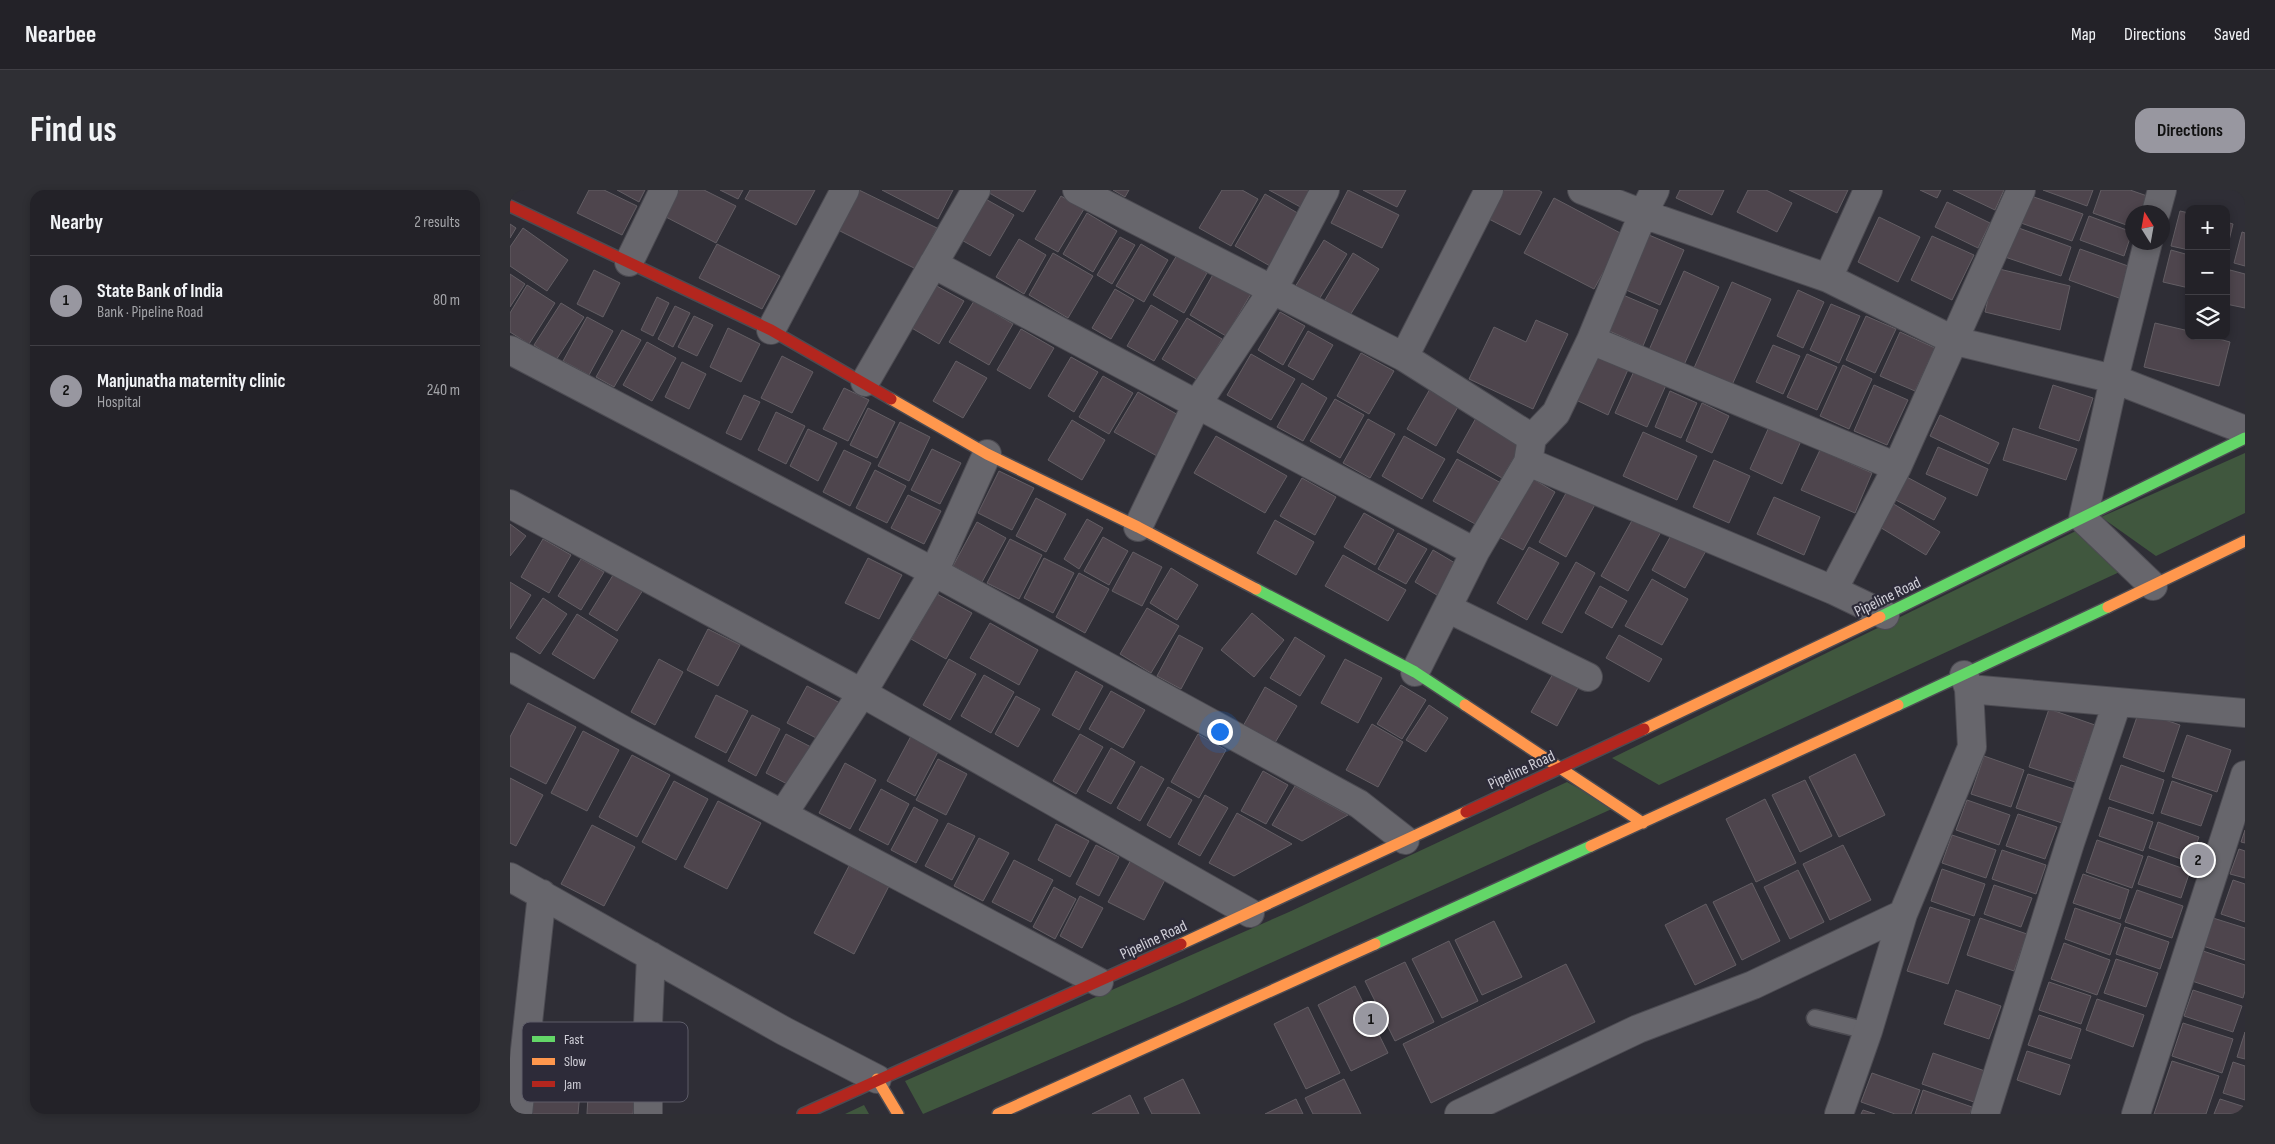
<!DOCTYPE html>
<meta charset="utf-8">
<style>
body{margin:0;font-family:"Sofia Sans Condensed",sans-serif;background:#2f2f34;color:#f1f3f6}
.controls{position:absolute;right:15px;top:15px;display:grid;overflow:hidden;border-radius:10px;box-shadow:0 2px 8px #0003}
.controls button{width:45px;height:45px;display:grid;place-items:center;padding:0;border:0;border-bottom:1px solid #403f45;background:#232228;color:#f1f3f6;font:25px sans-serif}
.compass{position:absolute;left:1615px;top:15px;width:45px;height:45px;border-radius:50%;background:#232228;box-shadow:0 2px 8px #0003;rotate:349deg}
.you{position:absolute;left:709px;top:541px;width:18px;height:18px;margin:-12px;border:4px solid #fff;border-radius:50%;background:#1a73e8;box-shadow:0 0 0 8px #1a73e833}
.badge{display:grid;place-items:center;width:32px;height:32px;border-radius:50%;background:#9897a0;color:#111;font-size:16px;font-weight:700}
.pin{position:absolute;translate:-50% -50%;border:2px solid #fff;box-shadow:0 1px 5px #0006}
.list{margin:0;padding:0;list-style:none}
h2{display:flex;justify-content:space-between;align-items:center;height:65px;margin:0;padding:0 20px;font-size:21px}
h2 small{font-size:16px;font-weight:400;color:#a3a4a8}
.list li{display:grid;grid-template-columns:32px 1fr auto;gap:15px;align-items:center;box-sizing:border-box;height:90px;padding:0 20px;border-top:1px solid #403f45}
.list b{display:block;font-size:19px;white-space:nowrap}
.list p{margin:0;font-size:16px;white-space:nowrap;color:#a3a4a8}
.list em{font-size:16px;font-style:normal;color:#a3a4a8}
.icon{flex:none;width:28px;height:28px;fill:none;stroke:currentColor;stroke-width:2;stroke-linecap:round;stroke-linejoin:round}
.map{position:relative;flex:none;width:1735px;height:924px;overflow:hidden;border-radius:15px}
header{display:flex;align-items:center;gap:30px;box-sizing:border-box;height:70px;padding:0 25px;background:#232228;border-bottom:1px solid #403f45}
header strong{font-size:24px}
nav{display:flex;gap:28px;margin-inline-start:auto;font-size:18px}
.intro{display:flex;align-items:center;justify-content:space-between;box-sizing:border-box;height:120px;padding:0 30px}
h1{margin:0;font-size:35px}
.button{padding:12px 22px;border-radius:15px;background:#9897a0;color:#111;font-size:18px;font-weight:700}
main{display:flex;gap:30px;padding:0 30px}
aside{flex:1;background:#232228;border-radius:15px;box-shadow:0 2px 8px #0003}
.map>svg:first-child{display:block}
.green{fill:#40573e}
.building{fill:#4e454d;stroke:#635e64}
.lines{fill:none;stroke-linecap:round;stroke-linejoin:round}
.lane-casing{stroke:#4c4b52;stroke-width:19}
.street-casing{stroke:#4c4b52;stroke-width:30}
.fast-casing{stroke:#4c4b52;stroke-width:14}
.slow-casing{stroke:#4c4b52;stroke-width:14}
.jam-casing{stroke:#4c4b52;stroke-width:14}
.lane{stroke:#67666c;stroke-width:16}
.street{stroke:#67666c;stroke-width:28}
.fast{stroke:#63d668;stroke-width:11}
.slow{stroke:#ff974d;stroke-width:11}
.jam{stroke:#b3261e;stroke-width:11}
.labels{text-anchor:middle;stroke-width:4.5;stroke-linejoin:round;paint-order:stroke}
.street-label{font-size:16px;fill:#d1d0d9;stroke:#2d2b39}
.key{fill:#2d2b39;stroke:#5e5d69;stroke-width:1}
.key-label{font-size:14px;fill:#d1d0d9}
</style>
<header>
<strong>Nearbee</strong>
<nav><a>Map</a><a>Directions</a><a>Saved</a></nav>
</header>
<div class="intro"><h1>Find us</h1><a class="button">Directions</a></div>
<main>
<aside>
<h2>Nearby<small>2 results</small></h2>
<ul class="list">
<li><span class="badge">1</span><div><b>State Bank of India</b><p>Bank · Pipeline Road</p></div><em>80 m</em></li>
<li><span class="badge">2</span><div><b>Manjunatha maternity clinic</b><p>Hospital</p></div><em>240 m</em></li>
</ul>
</aside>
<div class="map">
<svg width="1735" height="924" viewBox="0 0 1735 924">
<rect width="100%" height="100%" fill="#2f2e36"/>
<!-- green -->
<path class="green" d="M1735,263V323L1646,366L1591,327Z
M1570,339L1616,379L1149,595L1102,568Z
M1057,592L1104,618L674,812L413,924L395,891L779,722Z
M354,915L359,924H335Z"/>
<!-- building -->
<path class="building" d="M79,0H94L127,16L112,45L67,23Z
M107,0H135L129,12Z
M168,0H194L226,16L206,53L154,26Z
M210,0H233L228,9Z
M240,0H305L286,35L235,9Z
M349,0L427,38L406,79L328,40Z
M372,0H443L428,29Z
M474,0H526L513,22Z
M603,0H619L615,7Z
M712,0H732L748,9L721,56L689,38Z
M759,0H806L796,20Z
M838,0L889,25L872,58L821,33Z
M853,0H896L887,17Z
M992,0H1028L1032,2L1010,45L977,28Z
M1170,0H1214L1202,25L1166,8Z
M1238,0H1256L1282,13L1267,42L1227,22Z
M1279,0H1338L1327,23Z
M1410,0H1431L1427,8Z
M1443,0H1494L1485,20Z
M1533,0H1583L1577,16Z
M1591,0H1620L1643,8L1638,22H1622V37L1583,23Z
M755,4L791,25L760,76L725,56Z
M551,6L574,19L548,62L525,49Z
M1521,6L1573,24L1562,51L1511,33Z
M472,7L504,25L480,66L448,48Z
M1044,8L1114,45L1084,99L1014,63Z
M1437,12L1480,33L1468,58L1425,37Z
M1670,21L1679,23V60L1661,56Z
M577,23L607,41L583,82L553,64Z
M1579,26L1622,42L1614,66L1570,50Z
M1369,27L1410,47L1388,92L1348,72Z
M1716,32L1723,34L1716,63Z
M0,34L6,38L0,48Z
M1506,37L1561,57L1551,86L1495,67Z
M13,38L58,70L37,101L0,76V57Z
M1732,42L1735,43V76L1724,73Z
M1139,45L1174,60L1150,115L1114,99Z
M1422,46L1464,65L1442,110L1401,90Z
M610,47L625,55L602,94L587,85Z
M509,49L536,65L514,104L486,87Z
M814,50L837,64L808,111L785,97Z
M207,54L270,86L252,119L189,88Z
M631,54L658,70L634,112L606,96Z
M1570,59L1621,77L1609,108L1559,90Z
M1661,60L1679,65V98L1653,92Z
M543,63L583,86L558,128L519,105Z
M843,63L869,79L837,130L812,115Z
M667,65L697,83L674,123L643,105Z
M1485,78L1560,96L1550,140L1475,122Z
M84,80L110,93L93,127L67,114Z
M1720,80L1735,84V118L1716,114V96Z
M705,81L742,102L716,146L680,125Z
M1174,81L1209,97L1174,175L1139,160Z
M0,84L15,94L0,117Z
M1222,92L1261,109L1222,195L1184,178Z
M17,95L45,113L19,154L0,142V123Z
M425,95L454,111L429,154L400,137Z
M605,99L624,110L601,149L582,138Z
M1288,100L1314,112L1293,158L1267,146Z
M1113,105L1148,120L1133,156L1097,140Z
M147,107L159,113L143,146L131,140Z
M464,111L503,134L479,175L439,152Z
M51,113L74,127L46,170L24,155Z
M1321,114L1350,126L1329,173L1300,160Z
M641,115L668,131L644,171L617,156Z
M165,116L180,123L163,157L148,149Z
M770,122L795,136L773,175L748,160Z
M184,126L203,135L187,166L168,157Z
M1356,126L1386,139L1365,183L1336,170Z
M77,127L103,141L79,185L53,171Z
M677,128L712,149L688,190L652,169Z
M1026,130L1058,144L1023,219L959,189L984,137L1016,152Z
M1645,133L1679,141V146H1698L1720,152L1709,196L1634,177Z
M218,138L250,154L231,192L200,177Z
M511,139L544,158L520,199L487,180Z
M112,140L131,150L104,197L86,187Z
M798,141L823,155L803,190L778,176Z
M1390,142L1425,158L1405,201L1370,186Z
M137,152L166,168L142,211L113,195Z
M1263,155L1290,166L1273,204L1246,192Z
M1088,161L1120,175L1098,225L1066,210Z
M851,163L884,181L859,224L827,206Z
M741,164L785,189L761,230L717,205Z
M1297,164L1327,177L1307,220L1277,207Z
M272,166L303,182L282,223L251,208Z
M561,167L588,182L564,222L538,206Z
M446,171L477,188L453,228L423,211Z
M172,172L196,184L179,219L155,207Z
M1333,175L1362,189L1339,239L1310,226Z
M1125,179L1157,193L1137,237L1105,223Z
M593,186L623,203L599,244L569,227Z
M792,193L817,208L793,251L767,237Z
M1364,195L1398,210L1377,255L1344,241Z
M1543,195L1583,208L1569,251L1529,238Z
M334,198L359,210L338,251L313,239Z
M920,199L949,215L926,256L897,239Z
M1160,201L1187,213L1171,248L1145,237Z
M628,202L670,226L647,266L604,242Z
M234,205L250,212L231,250L216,243Z
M825,209L854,225L830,268L800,251Z
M1192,213L1219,226L1202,263L1176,251Z
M358,218L385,232L367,268L340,255Z
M266,222L295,236L276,274L248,260Z
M1430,225L1489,253L1479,274L1420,246Z
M966,228L1012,254L992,288L947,262Z
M858,229L885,244L860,288L833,273Z
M562,230L595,250L572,290L538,270Z
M390,232L420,247L399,291L368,276Z
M1259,237L1291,251L1272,294L1240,279Z
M1503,238L1567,259L1556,290L1493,270Z
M298,239L327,253L308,291L280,276Z
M1133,242L1187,266L1167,310L1113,286Z
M706,246L777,286L755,323L684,283Z
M894,246L935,269L912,309L872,286Z
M1428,257L1478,279L1467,306L1416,284Z
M422,259L451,273L430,314L401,300Z
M334,260L361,273L340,316L313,302Z
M1310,260L1362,283L1345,323L1291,300Z
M947,269L991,293L967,335L923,311Z
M1204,270L1240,286L1219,333L1183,317Z
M365,280L396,296L377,333L346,318Z
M489,281L524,298L502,340L468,323Z
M1393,285L1436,308L1424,330L1382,308Z
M1018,286L1045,302L1013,360L985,345Z
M792,288L826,307L805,345L770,326Z
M1060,296L1087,311L1056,367L1029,352Z
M398,305L431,321L414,354L381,338Z
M1264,307L1310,327L1294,365L1247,344Z
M526,308L556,324L536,362L506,346Z
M1382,313L1430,342L1416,365L1368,336Z
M854,323L884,340L865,375L834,357Z
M1124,327L1151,342L1118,401L1091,386Z
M577,329L593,338L569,379L554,369Z
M765,330L804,352L786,385L747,363Z
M467,332L496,348L472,392L443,376Z
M0,334L16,346L0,366Z
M1164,340L1197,359L1175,398L1142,380Z
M888,343L917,359L896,394L868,379Z
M593,347L618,361L599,395L574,381Z
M33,349L61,365L39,403L11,387Z
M500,349L532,365L509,409L477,393Z
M1019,357L1049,373L1017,430L987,413Z
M923,360L950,376L932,408L905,392Z
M623,362L652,377L632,416L602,401Z
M833,365L896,400L878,431L815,396Z
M358,368L392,385L369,429L335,413Z
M534,368L564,383L543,423L514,408Z
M71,369L94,382L71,420L48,406Z
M1066,372L1085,383L1052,443L1032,433Z
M661,378L688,395L667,430L640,413Z
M105,382L133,400L107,441L79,424Z
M569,383L599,399L575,443L546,427Z
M1142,389L1178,409L1152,455L1115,436Z
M0,392L21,405L0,439Z
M1090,396L1117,411L1102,438L1075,423Z
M427,404L462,423L436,469L401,449Z
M33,408L57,424L30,464L6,448Z
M637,418L669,436L641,483L610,464Z
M742,423L774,450L744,487L711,460Z
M67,424L108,450L84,489L42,464Z
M480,433L528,460L509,495L460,468Z
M198,439L230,455L208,496L177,480Z
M669,445L693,458L671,499L647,486Z
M1109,445L1152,469L1139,492L1096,468Z
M785,447L815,466L790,506L760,488Z
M149,469L173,482L145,535L121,522Z
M439,469L466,484L440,530L413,515Z
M835,469L872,488L848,533L811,513Z
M566,481L593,496L569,540L542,525Z
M1044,482L1069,496L1047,536L1021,522Z
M474,485L504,502L481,543L451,526Z
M891,495L916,510L892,549L867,534Z
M297,496L332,514L312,551L277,533Z
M755,497L787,516L763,556L732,538Z
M601,501L635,520L613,558L579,539Z
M206,505L238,521L216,563L185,547Z
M506,506L530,519L508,557L485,544Z
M18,513L66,537L36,594L0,576V547Z
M919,515L938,528L916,562L896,550Z
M1539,519L1585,535L1565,592L1519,577Z
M1629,521L1670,535L1654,582L1613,567Z
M242,525L270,539L246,586L218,571Z
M862,534L893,552L868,597L836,580Z
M73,541L109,560L77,621L41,603Z
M276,544L301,557L281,596L256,583Z
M570,544L593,557L566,604L543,591Z
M688,544L716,560L689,608L661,592Z
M1677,545L1721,560L1707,602L1662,587Z
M401,546L429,560L405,606L377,591Z
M601,558L625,572L601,614L577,601Z
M1345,564L1375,625L1329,647L1299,587Z
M122,565L160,585L127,647L89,627Z
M1474,566L1514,580L1501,617L1461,604Z
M428,569L457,584L436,625L406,610Z
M335,573L366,590L340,639L309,623Z
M1611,575L1654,590L1643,624L1599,609Z
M631,576L654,589L630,631L607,618Z
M753,581L778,595L756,634L731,621Z
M1518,584L1564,599L1552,633L1506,618Z
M0,588L33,605L6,656L0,653Z
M1295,590L1322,646L1290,662L1262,605Z
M164,591L198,609L166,670L132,652Z
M1662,591L1702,605L1691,636L1651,623Z
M785,596L838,625L792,651L762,635Z
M658,597L682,610L660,648L637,635Z
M371,599L399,614L378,655L349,640Z
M695,605L718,618L690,666L668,654Z
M1255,609L1286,673L1246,692L1216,629Z
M1457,610L1500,625L1489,655L1446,640Z
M208,611L251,633L217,699L174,677Z
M404,617L428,630L406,673L381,660Z
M1599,617L1643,632L1633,661L1589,646Z
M727,623L782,654L724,686L699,673Z
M1508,624L1547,637L1535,669L1496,656Z
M1648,632L1689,647L1680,672L1639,658Z
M438,633L465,646L442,690L415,676Z
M546,634L579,651L560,687L528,670Z
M82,635L125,657L94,716L51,694Z
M1735,640V653L1731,652Z
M1442,645L1486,660L1476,688L1432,673Z
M469,648L499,663L473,711L444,696Z
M1587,650L1633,666L1622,698L1576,682Z
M586,655L609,667L589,706L566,694Z
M1333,655L1361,710L1320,730L1293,674Z
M1729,659L1735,661V688L1720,684Z
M1492,660L1536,675L1526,704L1482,689Z
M1638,666L1680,681L1671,708L1628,694Z
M622,668L657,686L634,730L598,712Z
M504,670L543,690L521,732L482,712Z
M339,676L379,696L344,764L304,743Z
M1432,679L1475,694L1464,726L1421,711Z
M1288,680L1314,732L1280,749L1254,697Z
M1573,684L1619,700L1610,729L1563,713Z
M1723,690L1735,694V732L1711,724Z
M1242,693L1270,751L1232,770L1203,712Z
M1484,695L1522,708L1511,737L1474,724Z
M544,697L566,709L545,749L523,737Z
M1627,700L1673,716L1662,748L1615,732Z
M570,706L593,718L572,758L550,746Z
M1196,714L1226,775L1185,795L1155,735Z
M1420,717L1460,730L1438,794L1397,781Z
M1565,718L1611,734L1600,765L1555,749Z
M1470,728L1517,744L1504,781L1457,765Z
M1703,728L1735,738V770L1693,756Z
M984,731L1012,787L972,805L945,750Z
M1615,737L1659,752L1650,779L1606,764Z
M939,751L968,811L932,828L902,769Z
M1554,753L1600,770L1587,805L1541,789Z
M1693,761L1735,775V801L1733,808L1682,791Z
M1606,769L1648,783L1636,817L1594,803Z
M895,772L924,832L885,851L855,791Z
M1056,774L1085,832L921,913L893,854Z
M1539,792L1581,806L1571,834L1529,820Z
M845,796L878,863L841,881L808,815Z
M1446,800L1491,816L1479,849L1434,834Z
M1683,800L1732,816L1723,842L1674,826Z
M1587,809L1634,825L1623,857L1576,840Z
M798,817L830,883L796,899L764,834Z
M1529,825L1571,839L1561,869L1518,855Z
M1673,833L1723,849L1712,883L1662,866Z
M1735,842V869L1727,867Z
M1517,861L1560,875L1550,905L1507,890Z
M1423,863L1475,881L1464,912L1412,894Z
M1662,871L1709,886L1696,924H1644Z
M1723,872L1735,876V910L1713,903Z
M1362,883L1410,900L1401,924H1385L1351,912Z
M79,887L126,890L123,924H77Z
M673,889L690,924H642L634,908Z
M834,889L851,924H803L795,908Z
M24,897L70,902L68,924H20Z
M1413,900L1462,917L1460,924H1405Z
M620,905L629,924H582Z
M786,909L793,924H755Z
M1710,909L1735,917V924H1704Z
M1353,920L1365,924H1351Z"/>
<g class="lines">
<defs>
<path id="lane" d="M1305,828L1358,841"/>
<path id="street" d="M567,0L894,167L1022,248L1046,223L1081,150L1133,24L1145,0
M1072,0L1133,24L1318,88L1445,151L1604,189L1735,240
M1646,22L1652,0
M1638,52L1604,189L1573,329L1643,396
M119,72L154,0
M423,74L965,362
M1318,88L1358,0
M261,140L335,0
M1081,150L1387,277
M0,160L424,382L849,614L895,650
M894,167L979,0
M355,192L466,0
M1018,272L1323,400L1375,425
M0,314L352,503L740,723
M628,337L687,214L762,101L815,0
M1323,400L1387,277L1511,0
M937,418L1078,487
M0,477L113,540L589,792
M905,482L965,362L1018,272L1021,254
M1459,499L1735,523
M273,624L352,503L424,382L477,264
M0,687L274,841L367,889
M8,924L32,704
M138,924V834L141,766
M949,924L1128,839L1243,795L1393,724
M1329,924L1358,841L1393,724L1462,557L1459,499L1454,485
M1475,924L1560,653L1607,513
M1626,924L1735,585"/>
<path id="fast" d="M746,399L905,482L955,515
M1370,427L1735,248
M1388,515L1598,417
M865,754L1081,656"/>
<path id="slow" d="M381,209L477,264L628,337L746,399
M1598,417L1735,351
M955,515L1133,633
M1134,539L1370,427
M1081,656L1388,515
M671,754L956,622
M367,889L388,924
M488,924L865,754"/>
<path id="jam" d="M0,16L261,140L381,209
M956,622L1134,539
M293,924L671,754"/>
</defs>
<!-- lane casing -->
<use href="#lane" class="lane-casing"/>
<!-- street casing -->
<use href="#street" class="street-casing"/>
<!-- fast casing -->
<use href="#fast" class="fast-casing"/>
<!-- slow casing -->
<use href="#slow" class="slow-casing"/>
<!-- jam casing -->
<use href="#jam" class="jam-casing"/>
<!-- lane -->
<use href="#lane" class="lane"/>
<!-- street -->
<use href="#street" class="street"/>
<!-- fast -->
<use href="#fast" class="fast"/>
<!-- slow -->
<use href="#slow" class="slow"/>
<!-- jam -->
<use href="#jam" class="jam"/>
</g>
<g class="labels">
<!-- street labels -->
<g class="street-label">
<text transform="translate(1377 406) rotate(-26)" y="6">Pipeline Road</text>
<text transform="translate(1011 579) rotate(-25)" y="6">Pipeline Road</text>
<text transform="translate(643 749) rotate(-25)" y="6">Pipeline Road</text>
</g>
</g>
<!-- legend -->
<rect x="12" y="832" width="166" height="80" rx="8" class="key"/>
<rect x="22" y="846" width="23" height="6" fill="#63d668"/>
<rect x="22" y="868" width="23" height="7" fill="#ff974d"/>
<rect x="22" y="891" width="23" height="6" fill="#b3261e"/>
<g class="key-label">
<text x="54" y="854">Fast</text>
<text x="54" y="876">Slow</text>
<text x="54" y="899">Jam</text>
</g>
</svg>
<div class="controls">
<button>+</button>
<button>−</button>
<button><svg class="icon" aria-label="layers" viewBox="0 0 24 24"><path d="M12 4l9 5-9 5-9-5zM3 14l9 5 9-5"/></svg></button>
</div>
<svg class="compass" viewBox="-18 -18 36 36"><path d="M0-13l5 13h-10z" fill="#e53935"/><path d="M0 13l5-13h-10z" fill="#a3a4a8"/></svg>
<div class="you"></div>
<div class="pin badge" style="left:861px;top:829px">1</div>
<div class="pin badge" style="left:1688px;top:670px">2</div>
</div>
</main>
